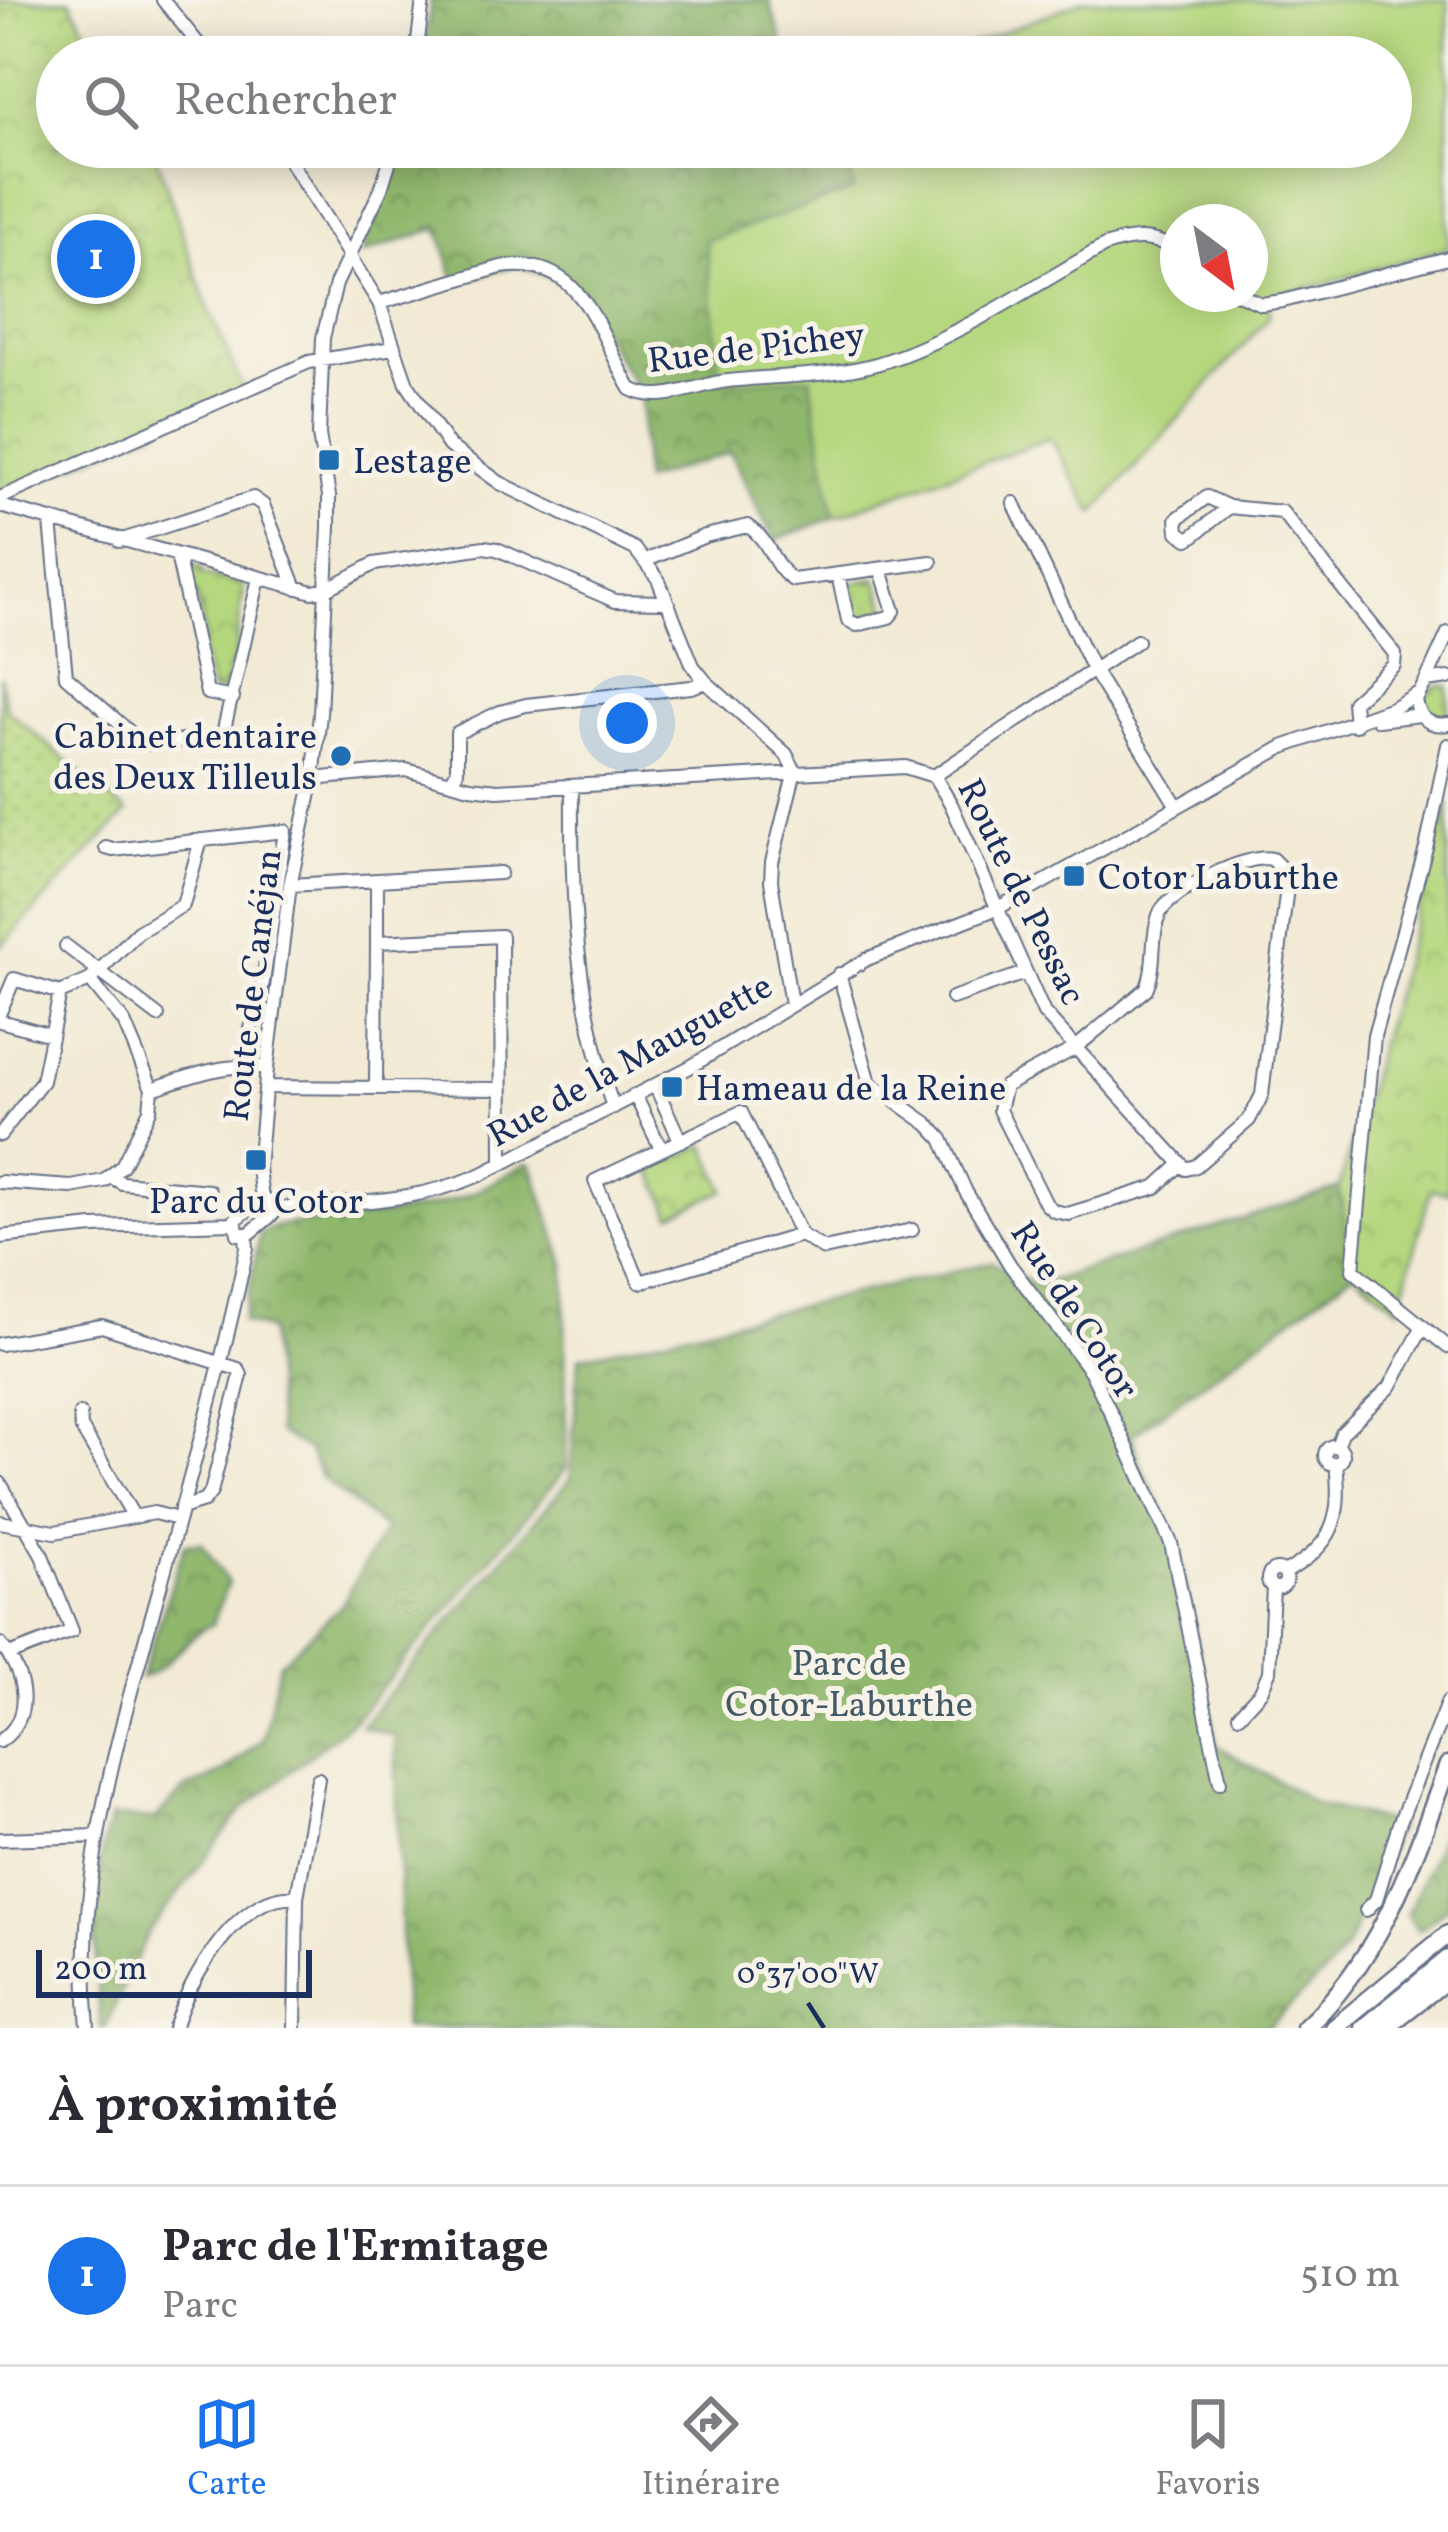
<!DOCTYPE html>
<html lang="fr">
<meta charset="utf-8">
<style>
body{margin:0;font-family:Vollkorn,serif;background:#f7f7f7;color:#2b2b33}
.compass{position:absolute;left:1160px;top:204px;width:108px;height:108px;border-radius:50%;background:#fff;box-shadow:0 6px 30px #0003;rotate:148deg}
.scale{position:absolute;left:36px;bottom:30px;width:276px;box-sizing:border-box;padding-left:12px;border:6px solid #1b2f5e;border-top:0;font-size:33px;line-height:42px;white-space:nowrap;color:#1b2f5e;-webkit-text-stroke:9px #f7f3e8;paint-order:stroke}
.you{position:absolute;left:627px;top:723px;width:42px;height:42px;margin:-30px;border:9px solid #fff;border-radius:50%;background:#1a73e8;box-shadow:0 0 0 18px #1a73e833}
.badge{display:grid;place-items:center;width:78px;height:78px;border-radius:50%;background:#1a73e8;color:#fff;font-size:39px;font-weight:700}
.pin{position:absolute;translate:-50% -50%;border:6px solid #fff;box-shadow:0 3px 12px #0006}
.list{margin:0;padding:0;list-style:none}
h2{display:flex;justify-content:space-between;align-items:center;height:156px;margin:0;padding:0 48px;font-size:51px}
h2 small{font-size:39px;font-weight:400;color:#7c7c81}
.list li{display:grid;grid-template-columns:78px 1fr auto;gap:36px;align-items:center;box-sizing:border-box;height:180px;padding:0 48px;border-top:3px solid #e1e1e2}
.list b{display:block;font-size:45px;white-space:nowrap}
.list p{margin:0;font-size:39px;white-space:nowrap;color:#7c7c81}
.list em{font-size:39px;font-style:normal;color:#7c7c81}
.icon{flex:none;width:66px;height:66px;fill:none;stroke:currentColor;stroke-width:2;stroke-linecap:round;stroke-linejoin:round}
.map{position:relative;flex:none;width:1448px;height:2028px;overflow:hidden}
.search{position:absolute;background:#fff;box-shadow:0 6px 30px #0003;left:36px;right:36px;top:36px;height:132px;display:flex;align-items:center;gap:30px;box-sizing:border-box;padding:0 42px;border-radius:66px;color:#7c7c81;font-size:45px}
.sheet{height:336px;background:#fff}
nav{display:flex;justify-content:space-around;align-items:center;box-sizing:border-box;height:168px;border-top:3px solid #e1e1e2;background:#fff;font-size:33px;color:#7c7c81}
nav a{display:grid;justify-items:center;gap:6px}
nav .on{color:#1a73e8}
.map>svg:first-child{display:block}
.grass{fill:url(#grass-dots);stroke:#68836e;stroke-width:3}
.forest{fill:url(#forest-crowns);stroke:#567466;stroke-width:3}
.park{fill:url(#park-crowns);stroke:#68836e;stroke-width:3}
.pitch{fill:#b5d77e;stroke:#68836e;stroke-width:3;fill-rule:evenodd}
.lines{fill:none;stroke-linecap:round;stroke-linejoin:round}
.minor-casing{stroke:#667087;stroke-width:16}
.highway-casing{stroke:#667087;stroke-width:21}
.minor{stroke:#fff;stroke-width:12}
.highway{stroke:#fff;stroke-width:16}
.ticks{fill:none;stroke:#1b2f5e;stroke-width:4.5}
.poi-dot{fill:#1f6fb2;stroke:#f7f3e8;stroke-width:4.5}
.labels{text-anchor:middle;stroke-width:10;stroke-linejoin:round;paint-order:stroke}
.street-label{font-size:36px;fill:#1b2f5e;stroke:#f7f3e8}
.poi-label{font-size:36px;fill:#1b2f5e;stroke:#f7f3e8;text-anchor:start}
.park-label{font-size:36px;fill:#425966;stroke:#f7f3e8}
.ticks-label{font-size:30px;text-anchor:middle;fill:#1b2f5e;stroke:#f7f3e8;stroke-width:10;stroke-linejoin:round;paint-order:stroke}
</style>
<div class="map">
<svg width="1448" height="2028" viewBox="0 0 1448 2028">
<defs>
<pattern id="grass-dots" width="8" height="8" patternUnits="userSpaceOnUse" patternTransform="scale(3)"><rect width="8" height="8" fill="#b5d77e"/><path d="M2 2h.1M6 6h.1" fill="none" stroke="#9bb96f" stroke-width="1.8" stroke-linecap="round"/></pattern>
<pattern id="forest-crowns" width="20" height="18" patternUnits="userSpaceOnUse" patternTransform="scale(3)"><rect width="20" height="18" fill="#90b86d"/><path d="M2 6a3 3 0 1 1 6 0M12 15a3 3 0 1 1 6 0" fill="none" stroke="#75965d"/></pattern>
<pattern id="park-crowns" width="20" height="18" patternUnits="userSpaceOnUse" patternTransform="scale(3)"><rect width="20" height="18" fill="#b5d77e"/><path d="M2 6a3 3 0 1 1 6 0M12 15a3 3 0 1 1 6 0" fill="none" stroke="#9bb96f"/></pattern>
</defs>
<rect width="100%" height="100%" fill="#f7f3e8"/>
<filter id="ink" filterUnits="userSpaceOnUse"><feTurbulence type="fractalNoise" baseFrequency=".00833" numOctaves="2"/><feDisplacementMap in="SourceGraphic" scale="24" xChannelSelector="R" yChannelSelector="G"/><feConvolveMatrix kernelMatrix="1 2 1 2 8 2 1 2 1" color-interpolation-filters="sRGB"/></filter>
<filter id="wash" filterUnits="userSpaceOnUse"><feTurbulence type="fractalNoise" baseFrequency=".004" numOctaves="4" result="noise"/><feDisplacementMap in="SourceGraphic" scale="48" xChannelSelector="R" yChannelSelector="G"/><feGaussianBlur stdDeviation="2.7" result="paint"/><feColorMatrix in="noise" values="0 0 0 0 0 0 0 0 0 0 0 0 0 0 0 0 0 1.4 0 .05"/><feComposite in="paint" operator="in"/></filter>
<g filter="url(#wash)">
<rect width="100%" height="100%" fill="#f2ead4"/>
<!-- grass -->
<path class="grass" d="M876,579L888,610L857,618L850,583Z
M0,676L7,710L127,812L0,947Z
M1437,685L1448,686V716C1437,719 1429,716 1424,706L1425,694Z"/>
<!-- forest -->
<path class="forest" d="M431,0H769L787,57H424Z
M401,147H845L855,190L706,242L810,376L834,517L774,541L730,452L643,481L641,395L573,286L518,265L456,282L438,228L362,254L367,233Z
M527,1163L532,1165L565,1264L566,1469L355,1719L243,1809L148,1933L105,2028H101C95,1953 87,1890 111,1817L155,1819L186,1789L223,1772L263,1739L279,1664L341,1606L385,1529L321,1477L309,1451L278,1432L269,1330L243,1322L260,1233L277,1226C340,1219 411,1218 470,1194C490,1185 509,1173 527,1163Z
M1339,1188L1354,1272L1132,1435L1140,1463L1176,1540L1217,1746L1317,1804L1399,1824L1347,1947L1326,1972L1266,2028H404L395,1736L361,1726L570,1479L579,1357L992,1262L1036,1285Z
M202,1543L228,1583L212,1624C184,1637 171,1668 141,1678L185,1544Z
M1448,1820V1906L1418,1931L1407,1914Z"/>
<!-- park -->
<path class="park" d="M0,0H70L100,57H57V147H153L207,305L244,391L0,498Z
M190,566L202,568L201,574L244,585L234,664H230L226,684L232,685L230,691H212L200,644L206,642L196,592H188L184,575Z
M1448,803V1193L1431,1189L1399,1308L1354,1272L1339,1188Z
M705,1145L725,1190L672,1215L651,1170Z"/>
<!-- pitch -->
<path class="pitch" d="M1084,0H1448V248L1269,299V317L1094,513L1050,438L834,517L810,377L721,382L706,241L854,190L845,147H1391V57H941ZM1178,222H1250V294H1178Z"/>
</g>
<g filter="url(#ink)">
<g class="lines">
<defs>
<path id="minor" d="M163,0L209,57
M416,57L423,0
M281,147L379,303L407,384L449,446L500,483L635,549L658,579L693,666L706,682L786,754L795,771
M1238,294L1261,304L1283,301L1448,258
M379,303L501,267C585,255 598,334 631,389C658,404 692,387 721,382C773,375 825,378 876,364C948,344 1038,283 1105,246C1133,236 1152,236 1178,250
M0,498L309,362L393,348
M1014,503L1093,670L1177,806
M0,506L313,592L327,589L374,564L484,547L497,549L615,601L665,602
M1229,507L1207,497L1177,519L1178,532L1188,539L1193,536L1229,507L1282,512L1395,654L1394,665L1353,702L1355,725
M51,522L66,676L143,744L222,738L259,578
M119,541L253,498L263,505L296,588
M177,555L207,693L233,698
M647,560L705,536L748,526C771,541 772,567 793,580L931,562
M838,575L848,620L857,625L889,617L894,611L881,570
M1448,678L1426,681L1416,700C1418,718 1430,727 1448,724
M1426,681L1448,633
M1378,720L1420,715
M1448,745L1427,844L1374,1036L1353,1270L1448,1347
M934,776L1137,641
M313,779L406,770L470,787L498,790L905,767L934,776L951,804L1044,1013L1186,1169L1196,1166L1249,1120L1262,1095L1287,887L1285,872L1272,859C1248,852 1167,893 1159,915C1150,939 1157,967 1146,989L1074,1049L1005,1086L999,1110L1046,1204L1054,1211L1068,1214L1156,1187L1180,1165
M452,781L457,771V733L500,712L526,705L691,687L706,682
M572,788C571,898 576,1003 613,1107
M106,848L113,850L285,831L263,982L242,1064
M377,881V942
M290,885L500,873
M66,946L158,1016
M839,974L870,1083L928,1124L942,1139L966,1192L1010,1265L1091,1372L1122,1436L1171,1543L1220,1782
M952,998L1025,973
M791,1004L771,881L772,862L795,771
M0,1012L14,979L60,993
M0,1021L51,1035
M655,1085L680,1140
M266,1087L500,1089
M376,1088L377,942L501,936L502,1164
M152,1089C191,1076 226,1062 267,1068
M635,1095L661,1149
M0,1135L42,1081L60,993L90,980L138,932L183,905L201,840
M111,1177L122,1183L209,1191
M0,1182L71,1187L104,1181L122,1166L150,1110L152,1089L124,1022L90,980
M262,1199L258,1168L267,1068L290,885L313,779L320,714L329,527V496L319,435L323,338L336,284L381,189L394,147
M262,1199L271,1202L274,1213L249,1234H238L235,1220Z
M275,1209C346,1202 412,1204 480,1175L690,1067L867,959L998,908L1283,747L1392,708L1417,694
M801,1235L640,1282L595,1181L741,1112L801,1235L824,1249L912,1230
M0,1237L93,1227L233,1223
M0,1344L102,1326L238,1369L241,1375L211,1492L204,1501L181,1508
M80,1414L81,1427L134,1517
M1337,1446L1342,1433L1390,1387L1423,1327
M1325 1455a9 9 0 1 1 18 0a9 9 0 1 1-18 0Z
M0,1483L41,1553L72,1631L9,1655
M0,1522L55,1532L154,1513L178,1519
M1268 1579a9 9 0 1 1 18 0a9 9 0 1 1-18 0Z
M1284,1573C1335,1545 1342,1518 1336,1463
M0,1644C25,1672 35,1718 0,1741
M1239,1715L1261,1691L1269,1672L1273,1587
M0,1839L98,1836
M1366,1910L1376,1900L1399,1824L1448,1701
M88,2028C74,1876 120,1731 160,1587C191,1474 223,1362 247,1248L246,1235
M174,2028C189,1981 238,1891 297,1897
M295,2028L297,1897L318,1779"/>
<path id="highway" d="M1305,2028C1382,1957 1413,1860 1448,1765
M1334,2028L1448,1934
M1364,2028L1448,1959
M1385,2028L1448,1979"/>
</defs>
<!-- minor casing -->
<use href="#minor" class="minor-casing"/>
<!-- highway casing -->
<use href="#highway" class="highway-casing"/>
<!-- minor -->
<use href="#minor" class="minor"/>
<!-- highway -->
<use href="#highway" class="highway"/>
</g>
</g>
<!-- ticks -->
<path class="ticks" d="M808,2003L824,2028"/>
<!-- markers -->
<g class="poi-dot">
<rect x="317" y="448" width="24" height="24" rx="6"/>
<circle cx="341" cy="756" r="12"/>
<rect x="1062" y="864" width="24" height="24" rx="6"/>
<rect x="660" y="1075" width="24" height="24" rx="6"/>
<rect x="244" y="1148" width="24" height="24" rx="6"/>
</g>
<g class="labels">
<!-- street labels -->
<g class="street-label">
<text transform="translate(756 346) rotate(-7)" y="13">Rue de Pichey</text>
<text transform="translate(1023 891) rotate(64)" y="13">Route de Pessac</text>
<text transform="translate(251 985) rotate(-83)" y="13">Route de Canéjan</text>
<text transform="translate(629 1059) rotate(-29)" y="13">Rue de la Mauguette</text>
<text transform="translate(1076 1309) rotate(57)" y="13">Rue de Cotor</text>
</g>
<!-- poi labels -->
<g class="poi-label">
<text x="353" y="473">Lestage</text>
<text x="317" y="748" text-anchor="end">Cabinet dentaire<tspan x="317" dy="41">des Deux Tilleuls</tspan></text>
<text x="1098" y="889">Cotor Laburthe</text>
<text x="696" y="1100">Hameau de la Reine</text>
<text x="256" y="1213" text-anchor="middle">Parc du Cotor</text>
</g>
<!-- park labels -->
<g class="park-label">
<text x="849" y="1675">Parc de<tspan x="849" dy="41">Cotor-Laburthe</tspan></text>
</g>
</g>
<g class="ticks-label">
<text x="808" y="1983">0°37'00"W</text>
</g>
</svg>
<svg class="compass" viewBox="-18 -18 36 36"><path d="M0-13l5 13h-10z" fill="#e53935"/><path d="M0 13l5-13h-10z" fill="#7c7c81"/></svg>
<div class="scale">200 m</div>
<div class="you"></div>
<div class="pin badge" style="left:96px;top:259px">1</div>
<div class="search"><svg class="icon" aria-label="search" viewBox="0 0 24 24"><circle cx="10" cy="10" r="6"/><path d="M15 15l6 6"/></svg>Rechercher</div>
</div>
<section class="sheet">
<h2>À proximité<small></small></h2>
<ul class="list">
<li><span class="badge">1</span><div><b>Parc de l'Ermitage</b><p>Parc</p></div><em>510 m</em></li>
</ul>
</section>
<nav>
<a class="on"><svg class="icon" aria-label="map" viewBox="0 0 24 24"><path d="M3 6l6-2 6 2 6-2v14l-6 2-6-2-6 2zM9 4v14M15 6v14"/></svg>Carte</a>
<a><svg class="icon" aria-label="directions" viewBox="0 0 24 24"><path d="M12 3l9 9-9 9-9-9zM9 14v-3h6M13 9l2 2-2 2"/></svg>Itinéraire</a>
<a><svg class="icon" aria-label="saved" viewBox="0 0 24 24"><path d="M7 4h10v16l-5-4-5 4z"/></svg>Favoris</a>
</nav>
